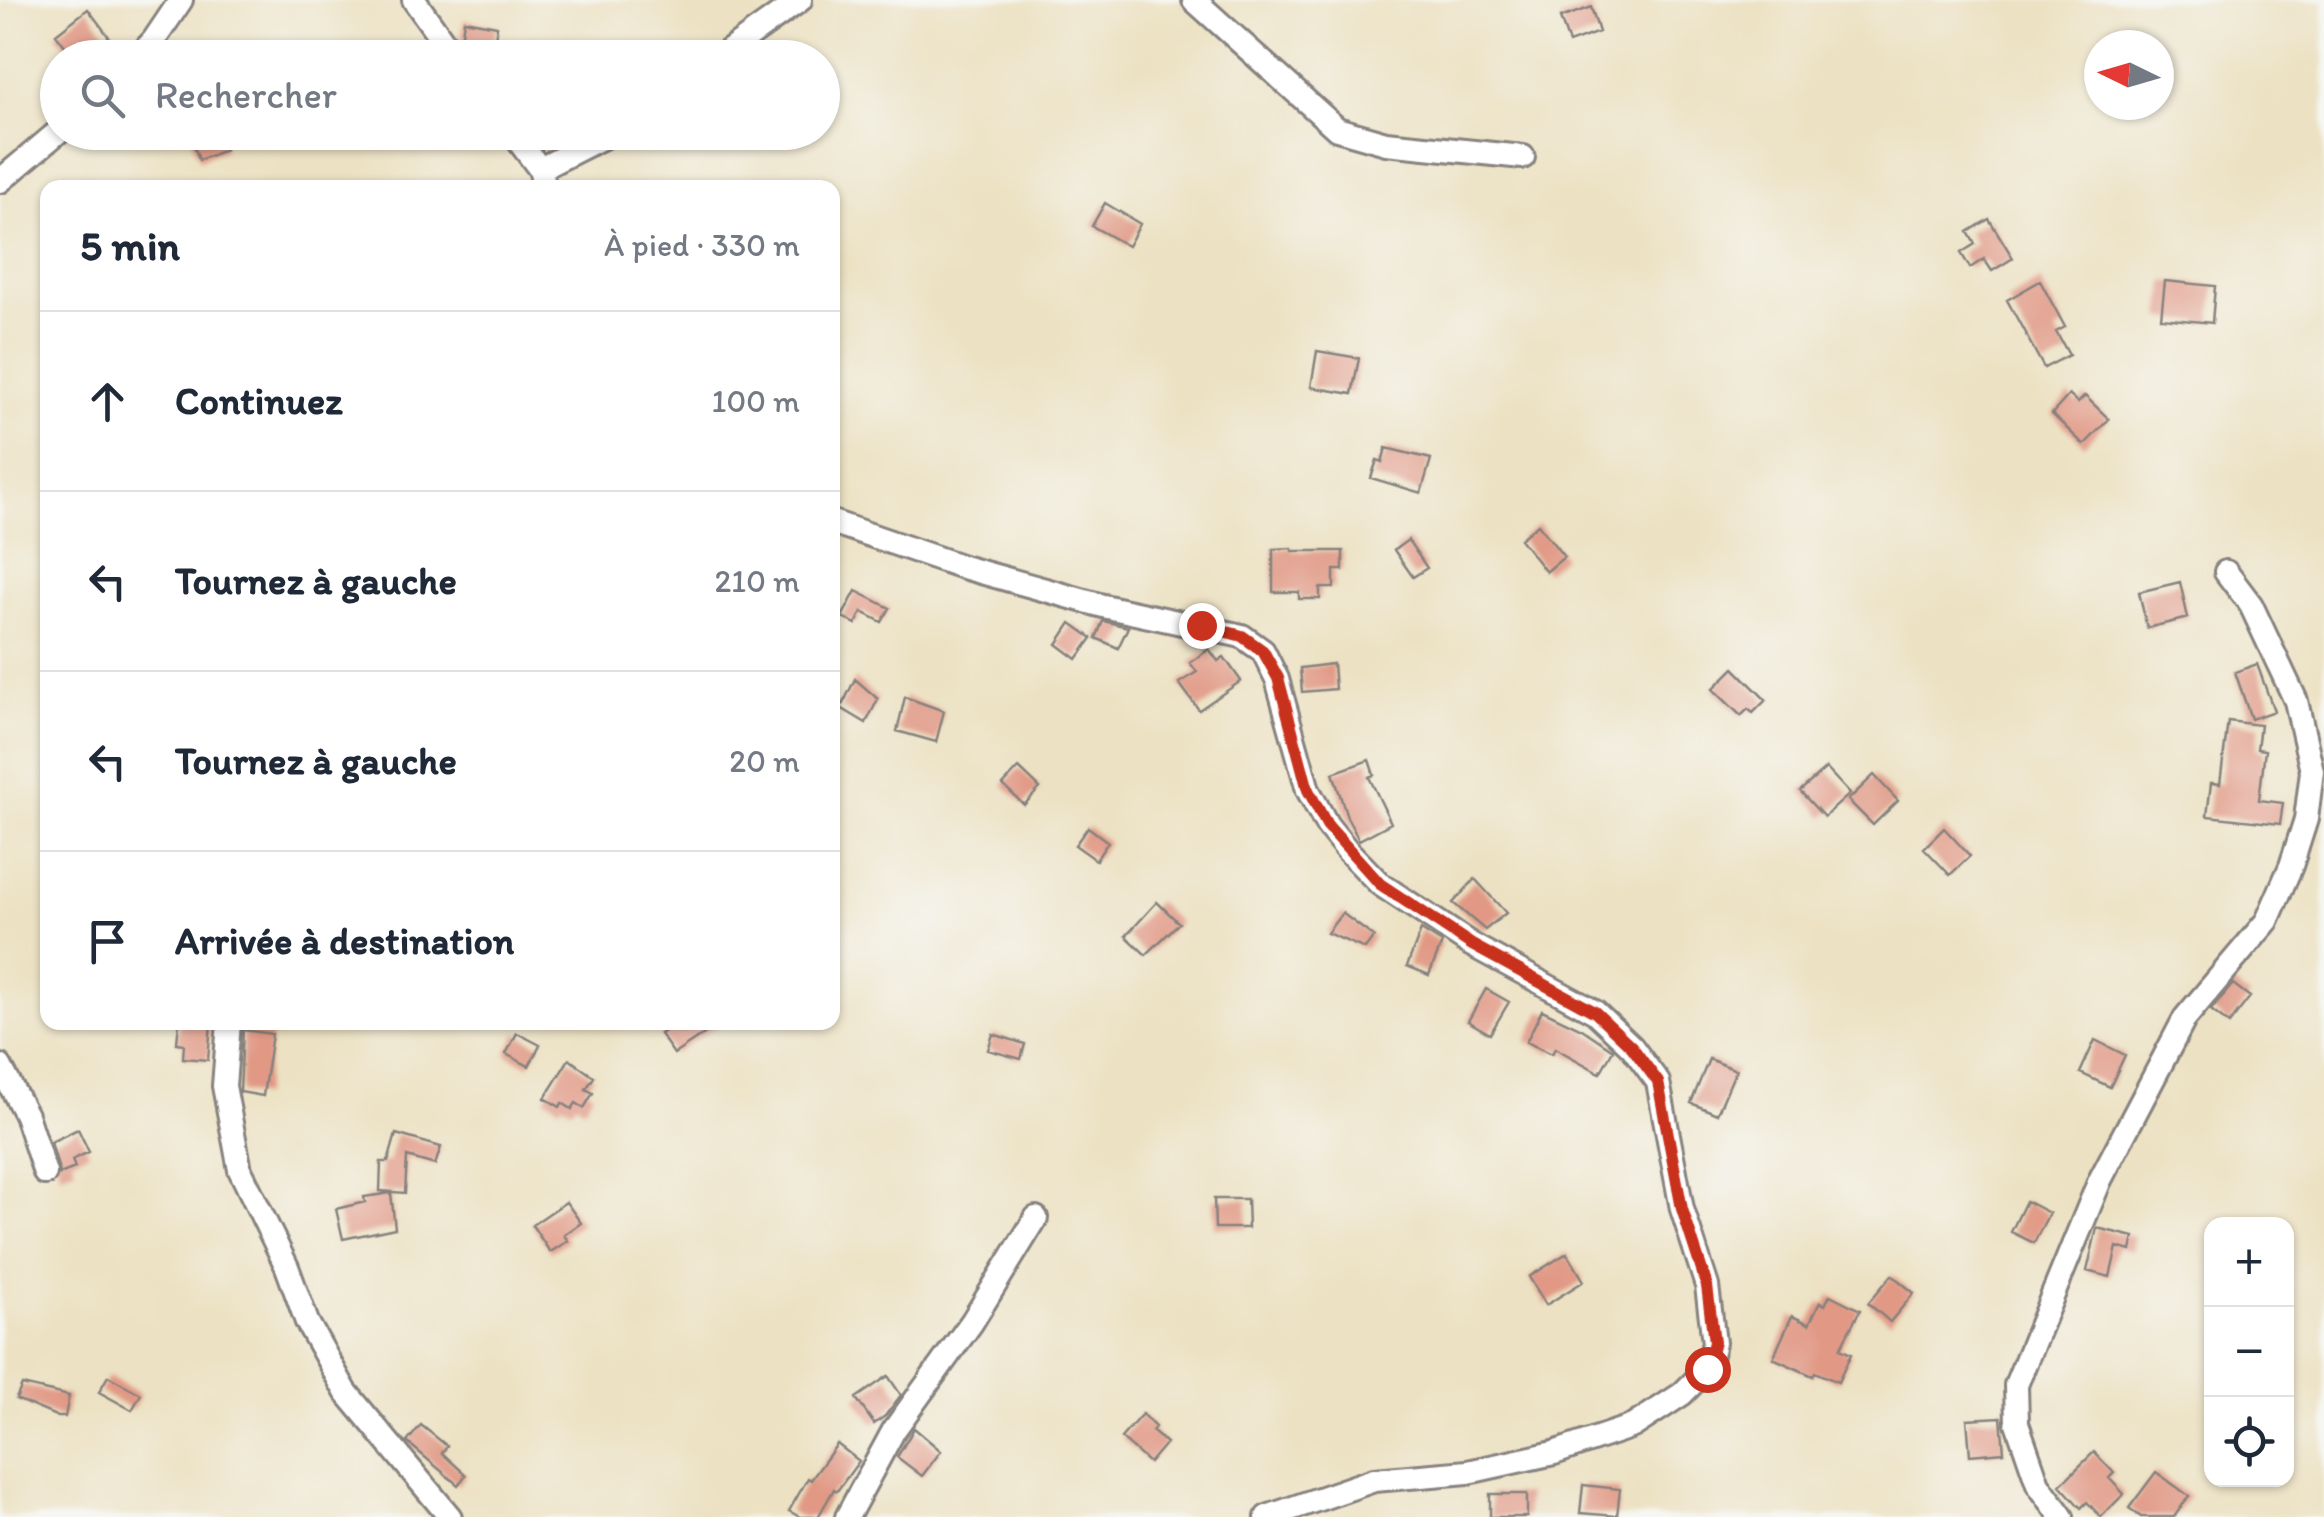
<!DOCTYPE html>
<html lang="fr">
<meta charset="utf-8">
<style>
body{margin:0;font-family:Itim,sans-serif;background:#f6f6f7;color:#1f2937}
.controls{position:absolute;right:30px;bottom:30px;display:grid;overflow:hidden;border-radius:20px;box-shadow:0 2px 8px #0004}
.controls button{width:90px;height:90px;display:grid;place-items:center;padding:0;border:0;border-bottom:2px solid #e0e1e3;background:#fff;color:#1f2937;font:50px sans-serif}
.compass{position:absolute;left:2084px;top:30px;width:90px;height:90px;border-radius:50%;background:#fff;box-shadow:0 2px 8px #0004;rotate:275deg}
.stop{position:absolute;width:30px;height:30px;margin:-22px;border:8px solid #c8321e;border-radius:50%;background:#fff}
.stop.end{background:#c8321e;border-color:#fff;box-shadow:0 2px 10px #0008}
.list{margin:0;padding:0;list-style:none}
h2{display:flex;justify-content:space-between;align-items:center;height:130px;margin:0;padding:0 40px;font-size:42px}
h2 small{font-size:32px;font-weight:400;color:#747a83}
.list li{display:grid;grid-template-columns:65px 1fr auto;gap:30px;align-items:center;box-sizing:border-box;height:180px;padding:0 40px;border-top:2px solid #e0e1e3}
.list b{display:block;font-size:38px;white-space:nowrap}
.list em{font-size:32px;font-style:normal;color:#747a83}
.icon{flex:none;width:55px;height:55px;fill:none;stroke:currentColor;stroke-width:2;stroke-linecap:round;stroke-linejoin:round}
.map{position:relative;flex:none;width:2324px;height:1517px;overflow:hidden}
.search{position:absolute;background:#fff;box-shadow:0 2px 8px #0004;left:40px;top:40px;width:800px;height:110px;display:flex;align-items:center;gap:25px;box-sizing:border-box;padding:0 35px;border-radius:55px;color:#747a83;font-size:38px}
.panel{position:absolute;background:#fff;box-shadow:0 2px 8px #0004;left:40px;top:180px;width:800px;height:850px;border-radius:20px}
.map>svg:first-child{display:block}
.building{fill:#e19985}
.lines{fill:none;stroke-linecap:round;stroke-linejoin:round}
.minor-casing{stroke:#87827e;stroke-width:28}
.minor{stroke:#fff;stroke-width:22}
.route{stroke:#c8321e;stroke-width:12}
</style>
<div class="map">
<svg width="2324" height="1517" viewBox="0 0 2324 1517">
<rect width="100%" height="100%" fill="#f6f6f2"/>
<filter id="ink" filterUnits="userSpaceOnUse"><feTurbulence type="fractalNoise" baseFrequency=".01" numOctaves="2"/><feDisplacementMap in="SourceGraphic" scale="20" xChannelSelector="R" yChannelSelector="G"/><feConvolveMatrix kernelMatrix="1 2 1 2 8 2 1 2 1" color-interpolation-filters="sRGB"/></filter>
<filter id="wash" filterUnits="userSpaceOnUse"><feTurbulence type="fractalNoise" baseFrequency=".0048" numOctaves="4" result="noise"/><feDisplacementMap in="SourceGraphic" scale="40" xChannelSelector="R" yChannelSelector="G"/><feGaussianBlur stdDeviation="2.25" result="paint"/><feColorMatrix in="noise" values="0 0 0 0 0 0 0 0 0 0 0 0 0 0 0 0 0 1.4 0 .05"/><feComposite in="paint" operator="in"/></filter>
<g filter="url(#wash)">
<rect width="100%" height="100%" fill="#ece1c2"/>
<g id="blocks">
<!-- building -->
<path class="building" d="M1591,7L1599,32L1569,43L1560,18Z
M88,9L109,37L82,58H74L56,34Z
M464,20L497,26L493,52L465,47L461,40Z
M189,132H218L225,150L199,160Z
M1105,203L1140,224L1128,246L1092,226Z
M1989,219L2013,258L1992,271L1984,259L1970,268L1961,253L1975,244L1968,232Z
M2040,281L2065,327L2056,332L2069,355L2044,368L2007,300Z
M2165,281L2215,286L2212,323L2161,318Z
M1317,351L1359,358L1352,394L1311,387Z
M2069,395L2078,403L2085,396L2109,419L2084,445L2052,414Z
M1386,448L1431,459L1421,493L1371,478L1377,460L1382,462Z
M1538,524L1564,557L1546,572L1520,539Z
M1408,540L1427,568L1413,577L1394,550Z
M1292,548V551H1343V570H1334V588H1320V599H1299V592H1273V549Z
M2180,582L2188,618L2147,628L2139,592Z
M856,591L890,608L882,622L862,612L856,624L842,617Z
M1103,621L1128,627L1118,648L1096,638Z
M1071,623L1092,638L1077,659L1057,644Z
M1209,649L1218,661L1224,657L1241,681L1199,710L1179,683L1197,672L1190,663Z
M1333,664L1335,689L1302,692L1300,668Z
M2257,664L2274,711L2251,719L2235,672Z
M1734,668L1766,700L1753,713L1748,709L1741,716L1713,689Z
M855,679L878,699L866,723L841,708Z
M905,697L944,711L936,742L897,731Z
M2228,721L2260,725L2257,749L2265,750L2259,800L2283,803L2280,824L2207,816L2211,783L2220,784Z
M1369,760L1374,775L1369,777L1391,823L1359,840L1347,817L1333,773Z
M1019,768L1040,788L1024,805L1003,785Z
M1826,768L1850,794L1824,817L1800,791Z
M1874,775L1898,801L1873,825L1848,800Z
M1088,827L1108,842L1096,860L1075,845Z
M1944,828L1970,856L1950,875L1924,848Z
M1475,879L1506,913L1485,930L1453,903Z
M1157,902L1179,923L1146,955L1126,936Z
M1342,913L1374,937L1365,949L1327,933Z
M1421,930L1442,943L1429,975L1407,966Z
M2233,984L2250,997L2229,1024L2211,1010Z
M1486,989L1509,1002L1490,1034L1468,1021Z
M1542,1010L1582,1029L1613,1050L1600,1073L1555,1048L1552,1054L1526,1042Z
M179,1022L211,1023L208,1060L183,1058L184,1044L177,1043Z
M662,1022H722L674,1054L660,1034L667,1029Z
M243,1030L272,1034L263,1096L240,1092Z
M517,1033L540,1045L529,1066L506,1054Z
M993,1034L1025,1044L1021,1059L988,1050Z
M2095,1040L2125,1055L2110,1087L2080,1073Z
M569,1059L594,1077L586,1089L593,1093L584,1108L576,1103L572,1109L562,1103L560,1107L545,1098Z
M1709,1059L1736,1070L1717,1114L1691,1103Z
M78,1129L89,1152L72,1160L75,1168L60,1174L51,1142Z
M396,1134L441,1147L435,1165L407,1157L405,1193L380,1191L381,1162H388Z
M391,1193L395,1228L343,1239L336,1209L365,1202L364,1197Z
M1214,1199H1247L1248,1228H1215Z
M2026,1201L2049,1213L2034,1243L2011,1232Z
M566,1202L581,1223L564,1235L568,1241L550,1252L532,1225Z
M2097,1228L2134,1237L2131,1251L2117,1247L2110,1277L2087,1271Z
M1567,1253L1584,1281L1546,1305L1529,1277Z
M1892,1275L1914,1293L1890,1322L1868,1303Z
M1830,1295L1860,1310L1840,1349L1851,1354L1838,1382L1815,1372L1813,1376L1773,1358L1792,1316L1809,1324L1820,1302L1825,1305Z
M108,1376L141,1394L132,1410L99,1392Z
M888,1376L901,1395L885,1416L874,1424L856,1398Z
M22,1385L69,1396L65,1417H58L16,1399Z
M1142,1414L1155,1427L1152,1431L1166,1443L1149,1463L1121,1438Z
M2001,1417L2004,1452L1970,1455L1967,1419Z
M421,1425L447,1446L442,1453L466,1475L458,1485L407,1442Z
M914,1428L941,1451L922,1476L897,1457Z
M837,1444L859,1461L837,1491L834,1489L818,1517H800L789,1511L808,1478L811,1480Z
M2094,1452L2114,1473L2109,1478L2124,1494L2101,1517L2087,1502L2081,1508L2060,1485Z
M2156,1472L2189,1496L2174,1517H2141L2129,1508Z
M1583,1485L1620,1489L1617,1516L1580,1513Z
M1490,1494H1527V1517H1490Z"/>
</g>
</g>
<g filter="url(#ink)">
<use href="#blocks" fill-opacity="0" stroke="#87827e" stroke-width="2.5"/>
<g class="lines">
<defs>
<path id="minor" d="M414,0L455,58
M1194,0L1337,129L1386,143L1523,157
M137,58L154,40L181,0
M719,58L800,0
M512,132L540,169L545,188
M540,169L613,132
M0,181L58,132
M832,522L963,567L1103,606L1242,636L1263,651L1277,679L1308,790L1327,825L1348,851L1380,884L1472,945L1595,1012L1632,1047L1658,1082L1682,1209L1707,1286L1714,1343L1707,1369L1682,1394L1633,1426L1554,1453L1468,1472L1374,1480L1267,1517
M229,1022L224,1086L240,1170L287,1267L307,1322L346,1392L450,1517
M0,1066L26,1115L45,1173
M847,1517L894,1430L972,1322L1036,1218
M2062,1517L2038,1484L2017,1423L2016,1385L2100,1180L2185,1018L2267,921L2291,866L2306,819L2312,771L2296,701L2251,605L2226,572"/>
</defs>
<!-- minor casing -->
<use href="#minor" class="minor-casing"/>
<!-- minor -->
<use href="#minor" class="minor"/>
</g>
</g>
<g class="lines" filter="url(#ink)">
<!-- route -->
<path class="route" d="M1201,625L1242,636L1263,651L1278,678L1308,790L1327,825L1380,884L1472,945L1595,1012L1632,1047L1658,1082L1682,1209L1707,1286L1714,1342L1707,1369"/>
</g>
</svg>
<div class="controls">
<button>+</button>
<button>−</button>
<button><svg class="icon" aria-label="locate" viewBox="0 0 24 24"><circle cx="12" cy="12" r="6"/><path d="M12 2v4M12 18v4M2 12h4M18 12h4"/></svg></button>
</div>
<svg class="compass" viewBox="-18 -18 36 36"><path d="M0-13l5 13h-10z" fill="#e53935"/><path d="M0 13l5-13h-10z" fill="#747a83"/></svg>
<div class="stop" style="left:1707px;top:1369px"></div>
<div class="stop end" style="left:1201px;top:625px"></div>
<div class="search"><svg class="icon" aria-label="search" viewBox="0 0 24 24"><circle cx="10" cy="10" r="6"/><path d="M15 15l6 6"/></svg>Rechercher</div>
<section class="panel">
<h2>5 min<small>À pied · 330 m</small></h2>
<ul class="list">
<li><svg class="icon" aria-label="ahead" viewBox="0 0 24 24"><path d="M12 20V5M6 11l6-6 6 6"/></svg><div><b>Continuez</b></div><em>100 m</em></li>
<li><svg class="icon" aria-label="left" viewBox="0 0 24 24"><path d="M17 20v-9H6M10 6l-5 5 5 5"/></svg><div><b>Tournez à gauche</b></div><em>210 m</em></li>
<li><svg class="icon" aria-label="left" viewBox="0 0 24 24"><path d="M17 20v-9H6M10 6l-5 5 5 5"/></svg><div><b>Tournez à gauche</b></div><em>20 m</em></li>
<li><svg class="icon" aria-label="arrive" viewBox="0 0 24 24"><path d="M6 21V4h12l-3 4 3 4H6"/></svg><div><b>Arrivée à destination</b></div></li>
</ul>
</section>
</div>
